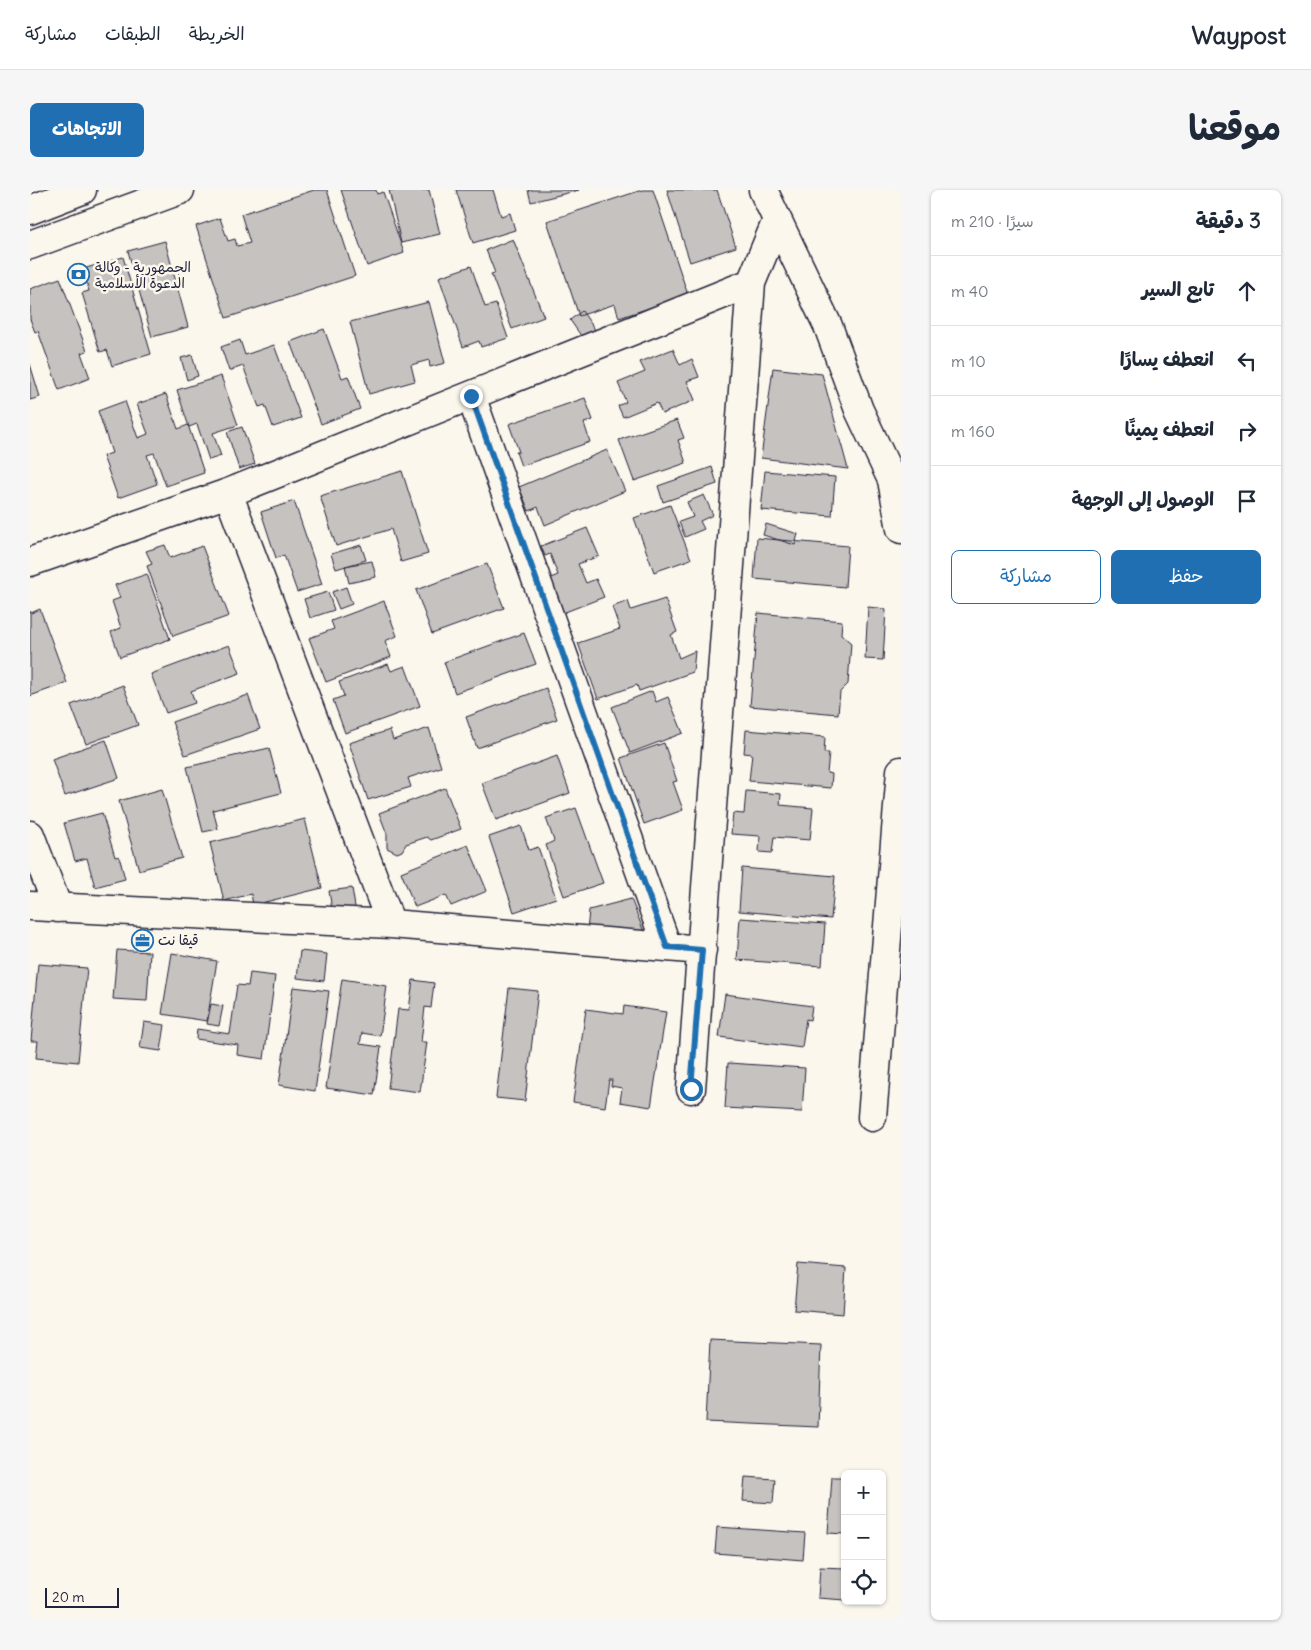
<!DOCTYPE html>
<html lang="ar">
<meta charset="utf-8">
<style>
body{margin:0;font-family:Delius,"Playpen Sans Arabic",sans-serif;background:#f6f6f7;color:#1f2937;direction:rtl}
.controls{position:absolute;right:15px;bottom:15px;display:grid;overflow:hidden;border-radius:8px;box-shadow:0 1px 4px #0004}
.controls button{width:45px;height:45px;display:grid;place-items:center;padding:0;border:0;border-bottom:1px solid #e0e1e3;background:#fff;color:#1f2937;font:25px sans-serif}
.scale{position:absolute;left:15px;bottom:12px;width:74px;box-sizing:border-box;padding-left:5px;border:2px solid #22223b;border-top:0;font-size:14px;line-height:18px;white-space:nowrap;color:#22223b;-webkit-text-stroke:4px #fbf7ec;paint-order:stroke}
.stop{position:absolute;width:15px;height:15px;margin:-11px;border:4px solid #1f6fb2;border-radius:50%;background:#fff}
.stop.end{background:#1f6fb2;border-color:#fff;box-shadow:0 1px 5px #0008}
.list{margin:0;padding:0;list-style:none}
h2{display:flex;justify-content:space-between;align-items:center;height:65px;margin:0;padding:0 20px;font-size:21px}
h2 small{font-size:16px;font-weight:400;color:#747a83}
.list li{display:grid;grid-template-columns:32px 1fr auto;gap:15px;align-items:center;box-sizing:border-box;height:70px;padding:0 20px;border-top:1px solid #e0e1e3}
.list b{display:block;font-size:19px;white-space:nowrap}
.list em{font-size:16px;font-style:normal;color:#747a83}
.actions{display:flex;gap:10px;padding:15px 20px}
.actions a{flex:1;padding:11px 0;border:1px solid #1f6fb2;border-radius:8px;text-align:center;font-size:18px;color:#1f6fb2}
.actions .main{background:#1f6fb2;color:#fff}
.icon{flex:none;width:28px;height:28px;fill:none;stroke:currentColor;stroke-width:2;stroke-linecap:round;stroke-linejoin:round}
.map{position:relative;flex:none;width:871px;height:1430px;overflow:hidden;direction:ltr;border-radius:8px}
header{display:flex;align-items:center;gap:30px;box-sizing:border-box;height:70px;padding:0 25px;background:#fff;border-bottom:1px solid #e0e1e3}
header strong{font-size:24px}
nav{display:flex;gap:28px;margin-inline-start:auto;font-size:18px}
.intro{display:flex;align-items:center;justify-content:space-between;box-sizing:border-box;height:120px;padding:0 30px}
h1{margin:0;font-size:35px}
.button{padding:12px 22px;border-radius:8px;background:#1f6fb2;color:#fff;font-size:18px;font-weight:700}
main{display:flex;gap:30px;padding:0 30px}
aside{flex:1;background:#fff;border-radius:8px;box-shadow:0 1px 4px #0004}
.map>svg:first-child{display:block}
.building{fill:#c6c2c0;stroke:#22223b}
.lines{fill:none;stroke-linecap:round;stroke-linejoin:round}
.minor-casing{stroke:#22223b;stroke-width:31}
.major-casing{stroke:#22223b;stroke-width:31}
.minor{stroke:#fbf7ec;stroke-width:28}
.major{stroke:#fbf7ec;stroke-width:28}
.route{stroke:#1f6fb2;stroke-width:6}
.labels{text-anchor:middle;stroke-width:5;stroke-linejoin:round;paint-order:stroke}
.poi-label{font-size:14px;fill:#22223b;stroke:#fbf7ec;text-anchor:start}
</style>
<header>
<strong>Waypost</strong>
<nav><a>الخريطة</a><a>الطبقات</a><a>مشاركة</a></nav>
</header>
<div class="intro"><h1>موقعنا</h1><a class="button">الاتجاهات</a></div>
<main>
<aside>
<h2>3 دقيقة<small>سيرًا · 210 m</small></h2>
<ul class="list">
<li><svg class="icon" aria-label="ahead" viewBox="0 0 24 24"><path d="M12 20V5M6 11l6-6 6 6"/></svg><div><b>تابع السير</b></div><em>40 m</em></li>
<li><svg class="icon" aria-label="left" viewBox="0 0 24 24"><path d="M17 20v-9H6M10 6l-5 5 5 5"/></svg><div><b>انعطف يسارًا</b></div><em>10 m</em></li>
<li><svg class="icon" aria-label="right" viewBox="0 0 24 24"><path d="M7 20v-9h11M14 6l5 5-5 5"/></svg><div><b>انعطف يمينًا</b></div><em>160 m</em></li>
<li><svg class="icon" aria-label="arrive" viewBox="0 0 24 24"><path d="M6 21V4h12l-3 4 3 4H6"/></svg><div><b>الوصول إلى الوجهة</b></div></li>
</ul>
<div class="actions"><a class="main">حفظ</a><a>مشاركة</a></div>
</aside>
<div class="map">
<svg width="871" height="1430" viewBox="0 0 871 1430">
<rect width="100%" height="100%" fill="#fbf7ec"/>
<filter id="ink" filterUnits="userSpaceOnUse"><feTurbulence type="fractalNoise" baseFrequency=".02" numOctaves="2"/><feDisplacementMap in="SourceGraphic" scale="10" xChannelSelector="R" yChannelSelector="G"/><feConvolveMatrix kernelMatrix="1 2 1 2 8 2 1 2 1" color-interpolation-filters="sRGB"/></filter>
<g filter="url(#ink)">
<!-- building -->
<path class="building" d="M284,0H297L325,86L196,128L166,36L190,28L198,51L205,49L207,56L220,53L211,24Z
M311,0H346L347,4L353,2L374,63L337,76Z
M359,0H399L410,44L371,53Z
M426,0H463L471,26L480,23L485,40L443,53Z
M498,0H549L501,12Z
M612,0H623L658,105L589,128L585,114L549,126L517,31Z
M637,0H687L706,57L660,72Z
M483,49L514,127L482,139L461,84L465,83L456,60Z
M135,51L158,137L122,147L98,61Z
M93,67L121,164L82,176L77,160L70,162L52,103L59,101L53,79Z
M441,76L455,117L466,114L478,148L451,157L449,151L433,157L409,87Z
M30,88L57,161L51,163L60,188L29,200L8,141L5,142L0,129V99Z
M399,112L415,173L400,177L399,170L381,175L385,191L339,204L320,132Z
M552,121L566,141L554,150L540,130Z
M294,139L312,188L318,186L330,219L291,234L260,152Z
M210,150L215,165L244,155L271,228L243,237L235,215L229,217L213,176L199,181L191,157Z
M643,159L650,175L662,169L669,187L657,191L665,210L632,224L627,213L593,227L588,216L596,212L588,193L615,182L610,172Z
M162,165L168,186L157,190L151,168Z
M0,174L10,207L0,210Z
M743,178L792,184L818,279L731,268Z
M191,186L208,235L183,243L191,266L179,270L167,234L159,237L147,200Z
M136,204L148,239L158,235L174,283L136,296L124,263L117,265L127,294L88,308L73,266L82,263L68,221L95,211L108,248L118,244L107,214Z
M555,208L563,230L554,233L560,252L491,276L486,262H489L479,234Z
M647,230L654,248L648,250L656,273L604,291L589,250Z
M212,237L225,274L209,279L197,242Z
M577,260L595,301L515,335L508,317L499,321L489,297Z
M682,277L687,294L633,312L628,296Z
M372,281L398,364L371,372L361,339L306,356L290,306Z
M735,281L805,287L802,326L731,320Z
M674,305L683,325L670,331L674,339L655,347L649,332L663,327L657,312Z
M264,311L292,394L267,402L254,365L246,368L231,322Z
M640,315L661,369L624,382L604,328Z
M736,334L768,344L765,355L733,345Z
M557,338L569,366L548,374L556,393L566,389L574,407L525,426L511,392L528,385L520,364L515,366L511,356Z
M727,348L818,356L815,397L724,389Z
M135,355L140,368L172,356L199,426L143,446L117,376L122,374L116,361Z
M331,355L336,370L306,379L301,364Z
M342,371L346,387L319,393L315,376Z
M457,374L474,418L402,444L386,400Z
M117,384L140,449L90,467L81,442L91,438L82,411L90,408L85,395Z
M316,397L322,414L309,419L302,402Z
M298,402L304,420L280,428L274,409Z
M635,409L647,442L641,445L649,468L665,461L663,482L609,501L607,495L568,509L548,453L590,439L582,417L598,411L601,420Z
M354,411L367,446L355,451L361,467L296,492L279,448L304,439L301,431Z
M838,417L856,419L853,470L835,469Z
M10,419L37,493L0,506V421L1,423Z
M728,423L812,431L811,444L821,453L818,494L810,502L808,524L720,516Z
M494,443L506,474L425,503L414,472Z
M199,455L210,483L161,501L165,513L136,523L121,484Z
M358,474L361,481L375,476L390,516L315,543L303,510L314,506L309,492Z
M93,495L108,535L56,554L41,515Z
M516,498L527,529L447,558L436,527Z
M622,501L626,512L638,507L653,543L600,563L582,517Z
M218,505L230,539L155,565L142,532Z
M399,538L411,577L378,588L381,597L338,610L319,553L360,540L363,550Z
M716,540L795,547L794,563H799L797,583L802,584L801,598L719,591L722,564L714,563Z
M76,550L89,588L35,606L22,569Z
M634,553L647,591L643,592L653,620L614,634L591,568Z
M239,558L251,603L183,620L188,639L173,642L157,577Z
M527,566L540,603L466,630L452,593Z
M415,598L431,639L401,650L397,647L376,654L372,661L367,663L357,658V644L349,623Z
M132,599L152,668L109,680L89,611Z
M716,601L751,604L750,615L783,618L780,650L744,647L742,663L729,662L730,646L701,644L703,623L714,624Z
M546,618L573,693L534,706L516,655L524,651L516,628Z
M72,623L85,667L89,666L95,689L65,697L57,668L45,671L34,633Z
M275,629L292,698L223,715L221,704L194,711L180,653Z
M491,636L499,660L508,657L526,708L484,722L459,647Z
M438,655L457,701L421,716L416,705L385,717L371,682Z
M712,678L805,686L801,729L709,721Z
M322,698L326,723L303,726L299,701Z
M601,709L616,747L557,742L559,720Z
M710,728L795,734L792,776L707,770Z
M87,760L120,762L117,811L83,809Z
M270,761L297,764L294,791L267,788Z
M142,763L187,771L177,831L132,824Z
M8,774L57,778L48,872L6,868L8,851H1Z
M220,783L245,786L234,869L207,865L208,855L166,849L167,839L200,844L207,795L218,796Z
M312,789L357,796L350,846L332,843L330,854L351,857L344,905L296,898Z
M383,790L404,793L401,818L395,817L391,852H397L390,902L358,898L368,819L379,820Z
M263,797L299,801L285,901L249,895Z
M479,798L508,801L495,911L466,908Z
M695,804L782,816L780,830L776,829L772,858L689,847Z
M181,814L193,816L189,836L177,834Z
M594,816L636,822L621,917L590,912L592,898L581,896L582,890H579L575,917L543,912L556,819L593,824Z
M114,832L135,835L131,861L110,858Z
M698,873L775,878L772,922L695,918Z
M768,1074L816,1078L813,1124L764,1120Z
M680,1150L791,1155L788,1237L676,1232Z
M715,1287L745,1289L743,1313L713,1311Z
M802,1287H815V1344L798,1343Z
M687,1337L775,1343L773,1370L685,1363Z
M790,1377L815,1378V1410L788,1408Z"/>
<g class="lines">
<defs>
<path id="minor" d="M733,0L798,136L829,220L862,290L871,339
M441,206L637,757
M198,303L361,734
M0,372L198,303L721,93L747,30
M0,645L28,718
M0,716L361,734L672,760
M661,899L721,93
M842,927L871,581"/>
<path id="major" d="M0,20L52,0
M0,55L150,0"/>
</defs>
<!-- minor casing -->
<use href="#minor" class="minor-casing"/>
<!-- major casing -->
<use href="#major" class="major-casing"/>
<!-- minor -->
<use href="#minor" class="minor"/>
<!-- major -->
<use href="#major" class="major"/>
</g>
</g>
<g class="lines" filter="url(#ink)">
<!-- route -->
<path class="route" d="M441,206L637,757L672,760L661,899"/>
</g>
<!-- icons -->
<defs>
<symbol id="bank-ring" viewBox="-11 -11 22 22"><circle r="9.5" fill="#fbf7ec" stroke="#1f6fb2" stroke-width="1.5"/><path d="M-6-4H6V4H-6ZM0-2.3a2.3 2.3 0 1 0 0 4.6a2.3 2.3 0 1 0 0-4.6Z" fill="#1f6fb2"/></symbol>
<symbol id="office-ring" viewBox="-11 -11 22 22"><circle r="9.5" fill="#fbf7ec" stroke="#1f6fb2" stroke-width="1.5"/><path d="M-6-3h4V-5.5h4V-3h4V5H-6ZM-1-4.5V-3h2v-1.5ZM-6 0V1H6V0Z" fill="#1f6fb2"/></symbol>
</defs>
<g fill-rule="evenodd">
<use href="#bank-ring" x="36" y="72" width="25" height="25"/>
<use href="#office-ring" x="100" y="738" width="25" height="25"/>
</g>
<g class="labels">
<!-- poi labels -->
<g class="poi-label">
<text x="65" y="82">الجمهورية - وكالة<tspan x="65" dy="16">الدعوة الأسلامية</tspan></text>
<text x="128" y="755">قيقا نت</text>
</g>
</g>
</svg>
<div class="controls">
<button>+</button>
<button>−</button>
<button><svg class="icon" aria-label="locate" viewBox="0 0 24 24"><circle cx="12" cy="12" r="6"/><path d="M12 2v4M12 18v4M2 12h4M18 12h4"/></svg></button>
</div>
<div class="scale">20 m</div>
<div class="stop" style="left:661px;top:899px"></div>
<div class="stop end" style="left:441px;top:206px"></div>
</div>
</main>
